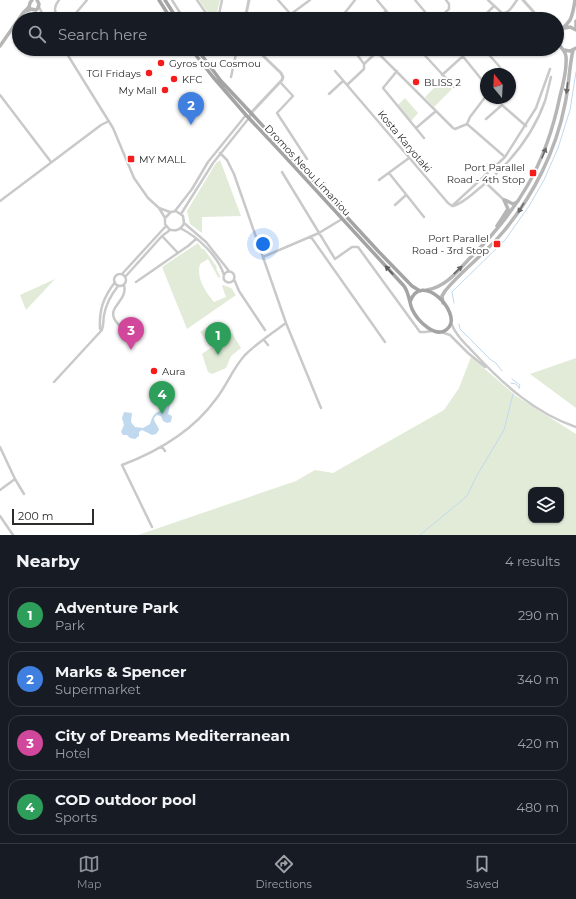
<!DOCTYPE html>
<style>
body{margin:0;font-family:Montserrat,sans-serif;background:#242831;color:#f1f3f6}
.controls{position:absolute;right:12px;bottom:12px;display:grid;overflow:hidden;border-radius:8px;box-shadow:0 1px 3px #0004}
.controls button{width:36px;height:36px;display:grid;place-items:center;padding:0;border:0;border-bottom:1px solid #363941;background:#171b24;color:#f1f3f6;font:20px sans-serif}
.compass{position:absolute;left:480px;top:68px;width:36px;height:36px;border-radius:50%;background:#171b24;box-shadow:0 1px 3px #0004;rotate:342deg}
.scale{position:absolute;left:12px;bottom:10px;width:82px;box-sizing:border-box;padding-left:4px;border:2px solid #2c2c2c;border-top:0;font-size:11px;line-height:14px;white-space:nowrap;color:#2c2c2c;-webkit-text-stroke:3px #fff;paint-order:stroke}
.you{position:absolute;left:263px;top:244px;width:14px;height:14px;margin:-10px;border:3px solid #fff;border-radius:50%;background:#1a73e8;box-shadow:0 0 0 6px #1a73e833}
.badge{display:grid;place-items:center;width:26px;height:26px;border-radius:50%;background:#8c9099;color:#fff;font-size:13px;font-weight:700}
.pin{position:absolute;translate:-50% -33px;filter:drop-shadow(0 1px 2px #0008)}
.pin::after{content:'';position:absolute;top:21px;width:14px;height:12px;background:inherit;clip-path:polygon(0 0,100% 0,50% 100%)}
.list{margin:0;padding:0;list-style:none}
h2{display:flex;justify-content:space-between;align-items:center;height:52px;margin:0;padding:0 16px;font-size:17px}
h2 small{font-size:13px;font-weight:400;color:#9ea1a6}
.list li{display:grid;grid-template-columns:26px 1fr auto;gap:12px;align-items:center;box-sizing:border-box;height:56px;margin:0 8px 8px;padding:0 8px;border:1px solid #363941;border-radius:12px}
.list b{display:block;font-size:15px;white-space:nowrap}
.list p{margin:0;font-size:13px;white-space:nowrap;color:#9ea1a6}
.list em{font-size:13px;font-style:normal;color:#9ea1a6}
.icon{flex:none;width:22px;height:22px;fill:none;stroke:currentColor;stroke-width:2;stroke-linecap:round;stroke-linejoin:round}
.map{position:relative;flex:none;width:576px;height:535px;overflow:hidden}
.search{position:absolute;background:#171b24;box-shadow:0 1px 3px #0004;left:12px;right:12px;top:12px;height:44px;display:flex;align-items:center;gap:10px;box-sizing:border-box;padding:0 14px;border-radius:22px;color:#9ea1a6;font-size:15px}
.sheet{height:308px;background:#171b24}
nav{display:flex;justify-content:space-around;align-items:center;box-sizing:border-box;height:56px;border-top:1px solid #363941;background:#171b24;font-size:11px;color:#9ea1a6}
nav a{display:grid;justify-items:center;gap:2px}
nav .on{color:#8c9099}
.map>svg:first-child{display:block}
.green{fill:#e1ebd7;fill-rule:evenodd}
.water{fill:#c1d9ee}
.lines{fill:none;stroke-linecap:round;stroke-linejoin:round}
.stream{stroke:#c1d9ee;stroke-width:1}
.minor{stroke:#c9c9c9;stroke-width:2.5}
.tertiary{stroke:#c9c9c9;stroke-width:3}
.secondary{stroke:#b6b6b6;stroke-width:3.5}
.primary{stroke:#a4a4a4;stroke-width:3.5}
.oneway{fill:#6a6a6a}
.oneway2{fill:#5c5c5c}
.poi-dot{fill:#f51d1c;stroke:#fff;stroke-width:1.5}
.labels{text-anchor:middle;stroke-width:4;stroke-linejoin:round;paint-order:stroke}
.poi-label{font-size:10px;fill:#2c2c2c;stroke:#fff;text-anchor:start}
.street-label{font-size:10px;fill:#2c2c2c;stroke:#fff}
</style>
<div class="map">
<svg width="576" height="535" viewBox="0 0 576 535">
<rect width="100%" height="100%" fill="#fff"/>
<!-- green -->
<path class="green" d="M199,0H220L216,16L214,18L211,17Z
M443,79L452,89L434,107L425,97Z
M405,98L418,113L411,121L397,106Z
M220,160L241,216L202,217V233L190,224L187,211L216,163Z
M198,243L202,249H204L217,267L216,268L220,276V278L218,277L208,259L200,264C196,278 205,291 214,302L226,297L222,286L223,285L231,288L236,295L187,329L162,267Z
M55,279L26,310L20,295Z
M213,323L222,335L209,344L200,332Z
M232,333L241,348L231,356L226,368L212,374L208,372L202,354Z
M471,357L516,396L576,434V535H138L296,481L315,470L333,473L444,410L459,388ZM531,490H561V520H531Z
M576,358V408L530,374Z"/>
<!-- water -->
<path class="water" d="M156,389L162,392L163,396L168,397L171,401L168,414L172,416L171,422L167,423L163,421L161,416L157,415L154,418C154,423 158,425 159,430L156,434L152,435L142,430L139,432V436L135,439L130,438L127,435H123L121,432L124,425L122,418L124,412L132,413L131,422L135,427L143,428L150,424C152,418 153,413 160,411L162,407L160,403L154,401L150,402Z"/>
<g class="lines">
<!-- stream -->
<path class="stream" d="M454,303L452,292L505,240L529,206L544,180L558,148L570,110L576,72
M459,324L460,329L491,360L496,363L502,371
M512,379L520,385L519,388
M511,383L516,384L519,388
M420,535L467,496L476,477L504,430L513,394"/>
<!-- minor -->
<path class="minor" d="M59,0C53,8 54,12 60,19
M172,0L184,19
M197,0L210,19
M278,0L295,19
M377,0L393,19
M415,0L431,19
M488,0L502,13C509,14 513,5 517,0
M39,7L45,19
M291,14L310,0
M485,15L494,6
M71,19L87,0
M218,19L222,0
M326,19L329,17
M340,19L355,0
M377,19L386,11
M438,19L449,9V4L446,0
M64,49L113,128L134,178L148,198L159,208L165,218V224L169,229C175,232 181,230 184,223L183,216L176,211L171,212L165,218
M213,49L235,55
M419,49L454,87
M457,49L486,85
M484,49L499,66L501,69L500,74
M377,52L453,128L455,129L467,124
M364,64L380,49
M335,71L448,203L452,206
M397,71L383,88L424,138
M442,75L463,56
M231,77L237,49
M281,83L293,96L277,113L307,159
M347,85L364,69V64L353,49
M329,94L343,81
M0,95L51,162
M486,119L502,105L526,126
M467,124L505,157
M467,124L470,117L486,96
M416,128L436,111
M220,153L227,160L234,174L286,323L321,408
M282,172L335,259L352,247H358L420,332H425L432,331
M389,173L424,217
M379,180L409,158
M486,183L504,200
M0,201L101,125L109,121
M395,205L406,195
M452,206L505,157L536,108L550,69
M453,206C464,203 472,194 481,187C508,165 533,135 545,101C547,94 549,85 551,77
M159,208L170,212
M175,211L192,189L208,162L246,115
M181,214L213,163L249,118
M184,223L206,242L229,271
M180,228C198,237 218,256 224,275
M162,236L178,253
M311,237L385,342
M263,257L319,233L342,219
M223.5 277a5.5 5.5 0 1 1 11 0a5.5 5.5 0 1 1-11 0Z
M122,274L166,226
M114 280a6 6 0 1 1 12 0a6 6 0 1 1-12 0Z
M125,277L162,236L170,230
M234,279L239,291L265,330
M136,282L188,246L196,239
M451,323C456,336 466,344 475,354C504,385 535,413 576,427
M120,326C118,324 115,321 114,318C109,306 128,300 124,285
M102,330L100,329C99,310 103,298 115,282
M441,332L450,335L468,353L485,367
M264,340L268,345
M54,382L101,331C104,327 103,321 104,315C106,304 111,295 118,286
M0,447L15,479L24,494
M162,447L165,451
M0,490L15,479
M0,516L13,535
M152,527L122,465C159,451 193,431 216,399C227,385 233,368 245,355C257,343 272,333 286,323"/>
<!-- tertiary -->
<path class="tertiary" d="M523,0L540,19
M245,19L249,0
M249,118L251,113L282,80L283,77L281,73L256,49"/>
<!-- secondary -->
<path class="secondary" d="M27,11L31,9L36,10L38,8L39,4L37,0
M576,21V27
M565,28L570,27L576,30
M557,36C560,30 566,26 570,20C573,14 574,7 575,0
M0,46L23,13L29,7L30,3L32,0
M564,50L570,51L576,48
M505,200L513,204L517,202
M497,226L508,209L504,200
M427,290C445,287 456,273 468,260C518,211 546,165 560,96C563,85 567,68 566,57C566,50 559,47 557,41
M443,303L442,296L445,291C462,270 485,254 503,232C533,196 556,151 565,104C569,86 569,68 573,50"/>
<!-- primary -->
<path class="primary" d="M159,0L171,19
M165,0L177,19
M191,49L213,77L246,115L279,150L404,286C409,293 409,301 412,309C417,320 437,342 449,327C461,312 421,270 410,302
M197,49L221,81L251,113L379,252L412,286L420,291"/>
</g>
<!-- one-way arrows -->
<defs><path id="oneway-solid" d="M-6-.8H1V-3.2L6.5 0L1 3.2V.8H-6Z"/></defs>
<g class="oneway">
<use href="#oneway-solid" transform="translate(567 88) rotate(97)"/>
<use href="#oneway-solid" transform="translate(544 153) rotate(-68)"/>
<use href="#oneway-solid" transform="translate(521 208) rotate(121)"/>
<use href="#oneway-solid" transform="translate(458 270) rotate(-44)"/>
</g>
<use class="oneway2" href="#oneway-solid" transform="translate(389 270) rotate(-133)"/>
<!-- markers -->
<g class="poi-dot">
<circle cx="161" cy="63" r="4"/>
<circle cx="149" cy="73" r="4"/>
<circle cx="174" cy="79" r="4"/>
<circle cx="416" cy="82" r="4"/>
<circle cx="165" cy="90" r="4"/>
<rect x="127" y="155" width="8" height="8" rx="2"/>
<rect x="529" y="169" width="8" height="8" rx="2"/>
<rect x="493" y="240" width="8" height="8" rx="2"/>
<circle cx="154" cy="371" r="4"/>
</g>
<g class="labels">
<!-- poi labels -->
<g class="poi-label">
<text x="169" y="67">Gyros tou Cosmou</text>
<text x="141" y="77" text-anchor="end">TGI Fridays</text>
<text x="182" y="83">KFC</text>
<text x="424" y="86">BLISS 2</text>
<text x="157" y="94" text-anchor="end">My Mall</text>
<text x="139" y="163">MY MALL</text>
<text x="525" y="171" text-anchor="end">Port Parallel<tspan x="525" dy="12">Road - 4th Stop</tspan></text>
<text x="489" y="242" text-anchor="end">Port Parallel<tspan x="489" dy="12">Road - 3rd Stop</tspan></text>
<text x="162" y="375">Aura</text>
</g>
<!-- street labels -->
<g class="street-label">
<text transform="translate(405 141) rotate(50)" y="4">Kosta Karyotaki</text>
<text transform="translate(308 170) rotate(47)" y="4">Dromos Neou Limaniou</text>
</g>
</g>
</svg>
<div class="controls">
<button><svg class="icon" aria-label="layers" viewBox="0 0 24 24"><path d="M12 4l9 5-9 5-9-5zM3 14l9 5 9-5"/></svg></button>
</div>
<svg class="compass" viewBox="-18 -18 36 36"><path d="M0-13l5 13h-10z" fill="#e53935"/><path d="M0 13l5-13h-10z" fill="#9ea1a6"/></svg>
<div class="scale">200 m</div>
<div class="you"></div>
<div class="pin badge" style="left:218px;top:355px;background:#2e9e5b">1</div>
<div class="pin badge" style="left:191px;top:125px;background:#3f7fe0">2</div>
<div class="pin badge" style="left:131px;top:350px;background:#d1479c">3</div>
<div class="pin badge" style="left:162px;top:414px;background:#2e9e5b">4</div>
<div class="search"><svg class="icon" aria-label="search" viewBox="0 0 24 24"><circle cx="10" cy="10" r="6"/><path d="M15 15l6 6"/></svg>Search here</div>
</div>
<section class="sheet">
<h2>Nearby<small>4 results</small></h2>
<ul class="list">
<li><span class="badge" style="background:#2e9e5b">1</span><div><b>Adventure Park</b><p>Park</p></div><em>290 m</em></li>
<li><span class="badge" style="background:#3f7fe0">2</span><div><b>Marks &amp; Spencer</b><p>Supermarket</p></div><em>340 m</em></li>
<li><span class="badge" style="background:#d1479c">3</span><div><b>City of Dreams Mediterranean</b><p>Hotel</p></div><em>420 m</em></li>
<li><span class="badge" style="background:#2e9e5b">4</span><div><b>COD outdoor pool</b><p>Sports</p></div><em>480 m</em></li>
</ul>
</section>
<nav>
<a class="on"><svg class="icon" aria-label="map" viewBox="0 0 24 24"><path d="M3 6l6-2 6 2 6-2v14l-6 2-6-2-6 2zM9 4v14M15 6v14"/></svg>Map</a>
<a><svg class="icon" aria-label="directions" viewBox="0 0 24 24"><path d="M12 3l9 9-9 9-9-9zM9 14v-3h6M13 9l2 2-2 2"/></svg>Directions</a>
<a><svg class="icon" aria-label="saved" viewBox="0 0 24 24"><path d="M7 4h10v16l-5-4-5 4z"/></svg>Saved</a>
</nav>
